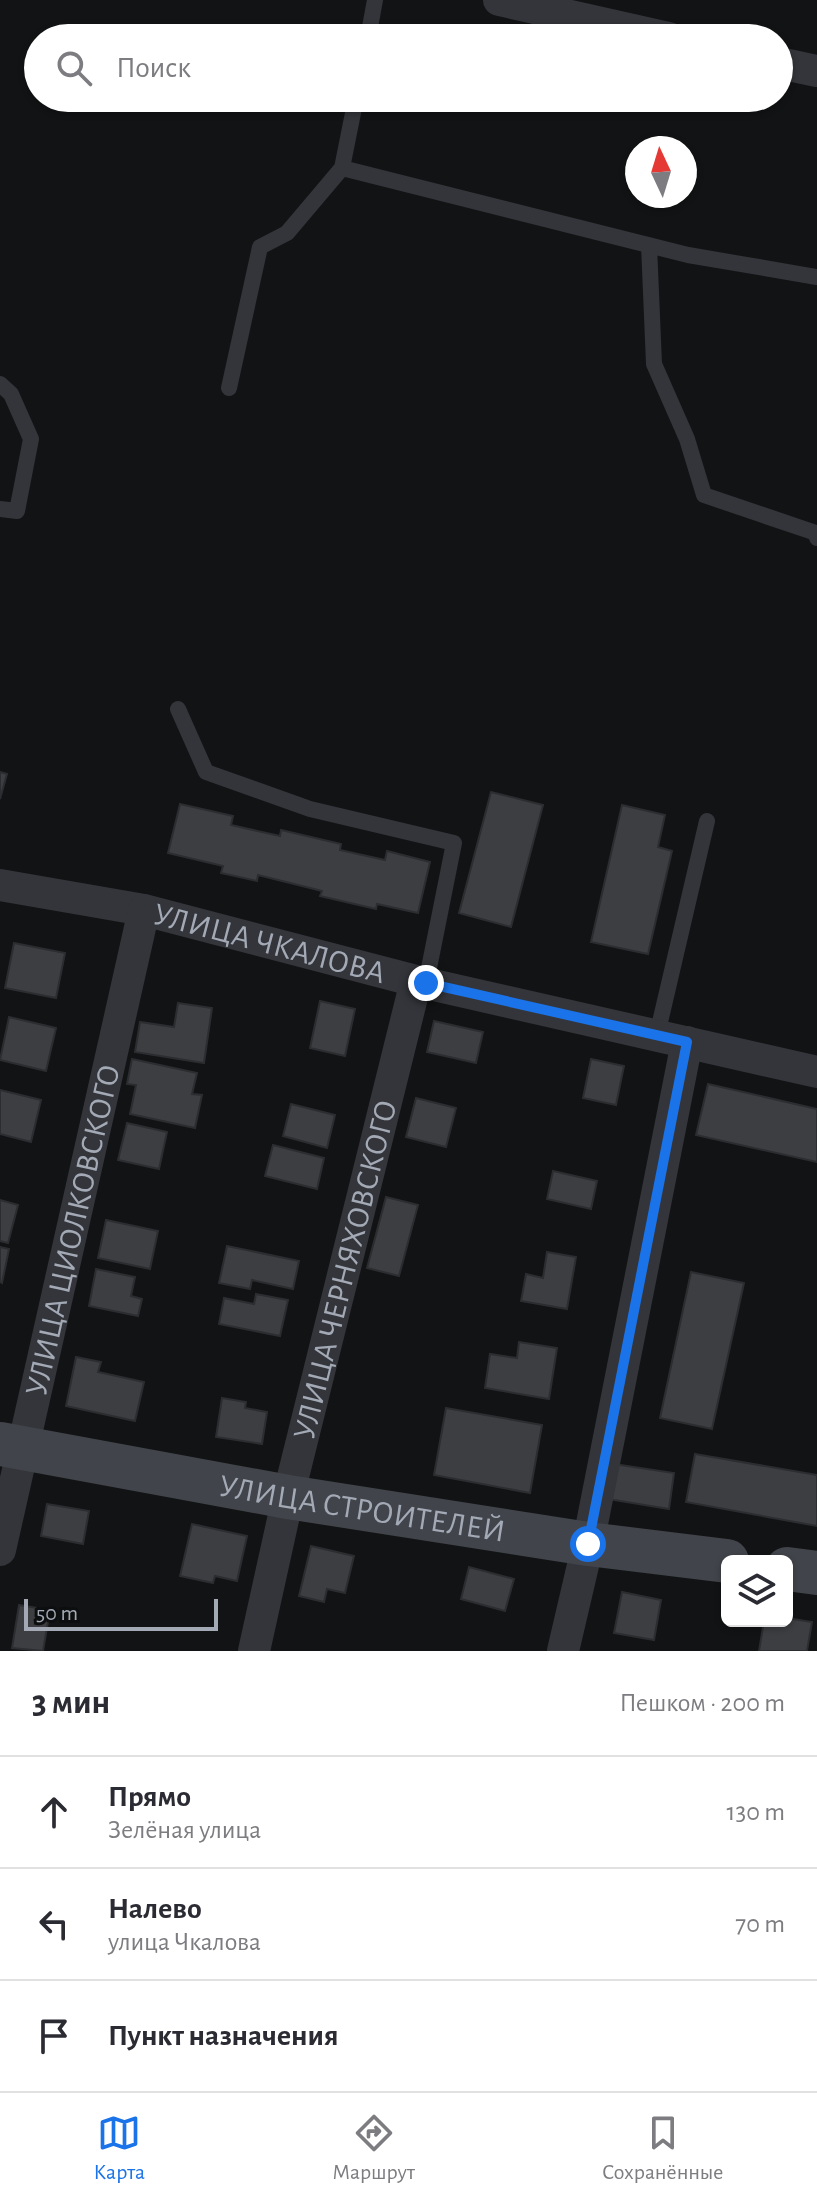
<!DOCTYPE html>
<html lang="ru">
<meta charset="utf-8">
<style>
body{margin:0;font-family:"Alegreya Sans",sans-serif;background:#f2f2f3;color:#2b2b33}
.controls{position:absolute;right:24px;bottom:24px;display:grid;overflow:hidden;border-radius:12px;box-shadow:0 2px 6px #0004}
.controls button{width:72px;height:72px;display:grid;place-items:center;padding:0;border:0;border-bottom:2px solid #e1e1e2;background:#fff;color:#2b2b33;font:40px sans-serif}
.compass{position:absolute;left:625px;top:136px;width:72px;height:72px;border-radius:50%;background:#fff;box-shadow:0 2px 6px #0004;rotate:356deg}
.scale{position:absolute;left:24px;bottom:20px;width:194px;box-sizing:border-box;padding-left:8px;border:4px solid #a3aab6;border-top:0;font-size:22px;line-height:28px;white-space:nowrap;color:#a3aab6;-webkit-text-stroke:6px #0d0e0f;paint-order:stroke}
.stop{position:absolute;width:24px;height:24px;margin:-18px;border:6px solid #1a73e8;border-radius:50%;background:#fff}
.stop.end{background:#1a73e8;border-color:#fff;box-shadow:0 2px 8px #0008}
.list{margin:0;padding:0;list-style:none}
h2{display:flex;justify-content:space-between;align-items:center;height:104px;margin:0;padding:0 32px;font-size:34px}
h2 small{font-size:26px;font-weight:400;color:#7c7c81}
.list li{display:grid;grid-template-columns:52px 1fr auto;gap:24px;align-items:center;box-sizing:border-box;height:112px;padding:0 32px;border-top:2px solid #e1e1e2}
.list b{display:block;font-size:30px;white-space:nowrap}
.list p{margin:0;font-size:26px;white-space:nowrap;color:#7c7c81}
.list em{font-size:26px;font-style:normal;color:#7c7c81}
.icon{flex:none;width:44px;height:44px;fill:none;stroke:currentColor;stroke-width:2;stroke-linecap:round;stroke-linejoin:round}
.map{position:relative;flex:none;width:817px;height:1651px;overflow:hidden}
.search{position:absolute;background:#fff;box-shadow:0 2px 6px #0004;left:24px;right:24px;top:24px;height:88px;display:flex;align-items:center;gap:20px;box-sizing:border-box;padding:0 28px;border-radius:44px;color:#7c7c81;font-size:30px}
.sheet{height:440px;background:#fff}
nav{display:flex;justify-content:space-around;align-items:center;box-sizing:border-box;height:112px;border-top:2px solid #e1e1e2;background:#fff;font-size:22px;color:#7c7c81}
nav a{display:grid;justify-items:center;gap:4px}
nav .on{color:#1a73e8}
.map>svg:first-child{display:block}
.building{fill:#3c3e42;stroke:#2c2d30;stroke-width:2}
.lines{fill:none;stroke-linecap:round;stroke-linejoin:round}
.lane{stroke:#33353a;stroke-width:16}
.street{stroke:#33353a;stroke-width:32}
.secondary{stroke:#41444a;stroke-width:44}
.route{stroke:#1a73e8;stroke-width:10}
.labels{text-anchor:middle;stroke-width:6;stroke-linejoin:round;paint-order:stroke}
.street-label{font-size:32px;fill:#a3aab6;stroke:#0d0e0f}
</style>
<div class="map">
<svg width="817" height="1651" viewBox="0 0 817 1651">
<rect width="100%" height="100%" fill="#121314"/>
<!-- building -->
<path class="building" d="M0,772L7,774L0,799Z
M491,792L543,805L511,927L459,913Z
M180,804L233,816L231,825L280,836L281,830L341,844L340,850L385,860L387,851L430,862L418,913L377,904L376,909L320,896L322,891L258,875L257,881L221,873L223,866L168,853Z
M622,805L665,815L658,847L672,851L648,954L591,942Z
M14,943L65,953L56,998L5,988Z
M320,1001L355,1009L345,1056L310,1048Z
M178,1003L212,1008L204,1063L135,1052L140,1022L174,1027Z
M9,1017L56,1028L46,1071L0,1060Z
M434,1021L483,1032L476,1063L427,1052Z
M132,1059L197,1073L192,1094L202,1095L195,1128L130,1114L136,1085L127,1084Z
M591,1059L624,1066L616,1105L583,1098Z
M708,1084L817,1109V1162L696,1135Z
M0,1090L41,1100L31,1142L0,1134Z
M416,1098L456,1108L446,1147L406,1137Z
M291,1104L335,1115L327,1148L283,1136Z
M127,1123L167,1132L159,1169L118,1160Z
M273,1145L324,1158L317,1189L265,1176Z
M553,1171L597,1181L591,1209L547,1199Z
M386,1197L418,1205L399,1276L367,1268Z
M0,1200L18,1205L8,1243L0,1241Z
M106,1220L158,1231L150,1269L98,1258Z
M227,1246L299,1261L293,1289L252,1280L250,1289L219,1283Z
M0,1247L9,1249L2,1283L0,1282Z
M547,1252L576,1257L567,1309L521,1301L526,1274L543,1278Z
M96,1269L135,1277L131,1296L142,1299L138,1316L89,1306Z
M691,1272L744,1283L712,1429L660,1418Z
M256,1294L288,1300L280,1336L219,1324L224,1298L254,1304Z
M519,1342L557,1348L549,1399L485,1388L490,1354L517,1358Z
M76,1357L101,1362L98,1372L144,1382L135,1421L66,1406Z
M222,1398L246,1402L245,1408L267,1412L262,1444L216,1437Z
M446,1408L542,1425L530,1493L434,1475Z
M695,1454L817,1475V1526L686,1502Z
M614,1464L674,1473L669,1509L608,1499Z
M47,1504L89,1511L83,1544L41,1536Z
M192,1524L247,1536L237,1581L215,1576L213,1583L180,1576Z
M311,1546L354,1556L345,1593L327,1589L324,1602L299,1596Z
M469,1567L514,1579L505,1611L461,1599Z
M622,1592L661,1600L654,1640L614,1633Z
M19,1605L50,1610L43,1651L12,1648Z
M787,1618L812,1622L807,1651H759L764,1621H787Z"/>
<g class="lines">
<!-- lane -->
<path class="lane" d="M368,38L375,0
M356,98L342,168L688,255L817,277
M649,245L654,364L687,439L704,495L816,533L817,538
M0,384L11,394L31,439L17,511L0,509
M229,388L260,247L287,233L342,168
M178,709L206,772L310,809L454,843L426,983
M657,1035L707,821"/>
<!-- street -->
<g class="street">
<path d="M499,0L669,38"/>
<path d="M779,63L817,71"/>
<path id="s1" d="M0,885L144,910L416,981L817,1072"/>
<path id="s2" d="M0,1550L144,910"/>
<path id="s3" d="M254,1651L288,1497L416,981"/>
<path d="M563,1651L588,1544L687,1042"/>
</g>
<!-- secondary -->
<g class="secondary">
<path id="s4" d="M0,1444L288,1497L588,1544L727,1561"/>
<path d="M787,1569L817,1573"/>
</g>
</g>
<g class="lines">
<!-- route -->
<path class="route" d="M426,983L687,1042L588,1544"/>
</g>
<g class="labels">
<!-- street labels -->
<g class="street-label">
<text dy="11" stroke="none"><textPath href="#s1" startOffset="276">УЛИЦА ЧКАЛОВА</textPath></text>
<text dy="11" stroke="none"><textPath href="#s2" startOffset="328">УЛИЦА ЦИОЛКОВСКОГО</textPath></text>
<text dy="11" stroke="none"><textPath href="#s3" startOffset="392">УЛИЦА ЧЕРНЯХОВСКОГО</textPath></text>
<text dy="11" stroke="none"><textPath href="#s4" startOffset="368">УЛИЦА СТРОИТЕЛЕЙ</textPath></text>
</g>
</g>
</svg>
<div class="controls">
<button><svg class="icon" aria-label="layers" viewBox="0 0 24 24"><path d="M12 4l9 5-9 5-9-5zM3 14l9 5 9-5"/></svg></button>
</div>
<svg class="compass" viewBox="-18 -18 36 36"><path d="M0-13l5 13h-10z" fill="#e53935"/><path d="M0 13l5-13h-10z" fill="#7c7c81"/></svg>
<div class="scale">50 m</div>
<div class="stop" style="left:588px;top:1544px"></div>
<div class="stop end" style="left:426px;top:983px"></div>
<div class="search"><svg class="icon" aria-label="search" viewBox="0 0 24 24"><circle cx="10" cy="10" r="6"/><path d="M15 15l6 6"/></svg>Поиск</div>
</div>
<section class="sheet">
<h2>3 мин<small>Пешком · 200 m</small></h2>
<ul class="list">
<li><svg class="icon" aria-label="ahead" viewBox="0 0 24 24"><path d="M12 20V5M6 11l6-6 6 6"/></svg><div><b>Прямо</b><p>Зелёная улица</p></div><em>130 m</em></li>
<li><svg class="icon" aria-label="left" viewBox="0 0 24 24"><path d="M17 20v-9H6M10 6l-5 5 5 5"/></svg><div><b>Налево</b><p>улица Чкалова</p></div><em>70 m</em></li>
<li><svg class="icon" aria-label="arrive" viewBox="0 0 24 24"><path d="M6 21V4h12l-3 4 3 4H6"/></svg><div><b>Пункт назначения</b></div></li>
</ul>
</section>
<nav>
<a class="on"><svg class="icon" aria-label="map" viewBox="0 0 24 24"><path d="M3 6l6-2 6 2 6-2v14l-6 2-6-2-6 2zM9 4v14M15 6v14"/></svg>Карта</a>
<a><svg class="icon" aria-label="directions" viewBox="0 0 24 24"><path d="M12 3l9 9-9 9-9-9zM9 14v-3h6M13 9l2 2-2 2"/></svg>Маршрут</a>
<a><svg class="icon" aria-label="saved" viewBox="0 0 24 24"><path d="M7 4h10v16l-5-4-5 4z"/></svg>Сохранённые</a>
</nav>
